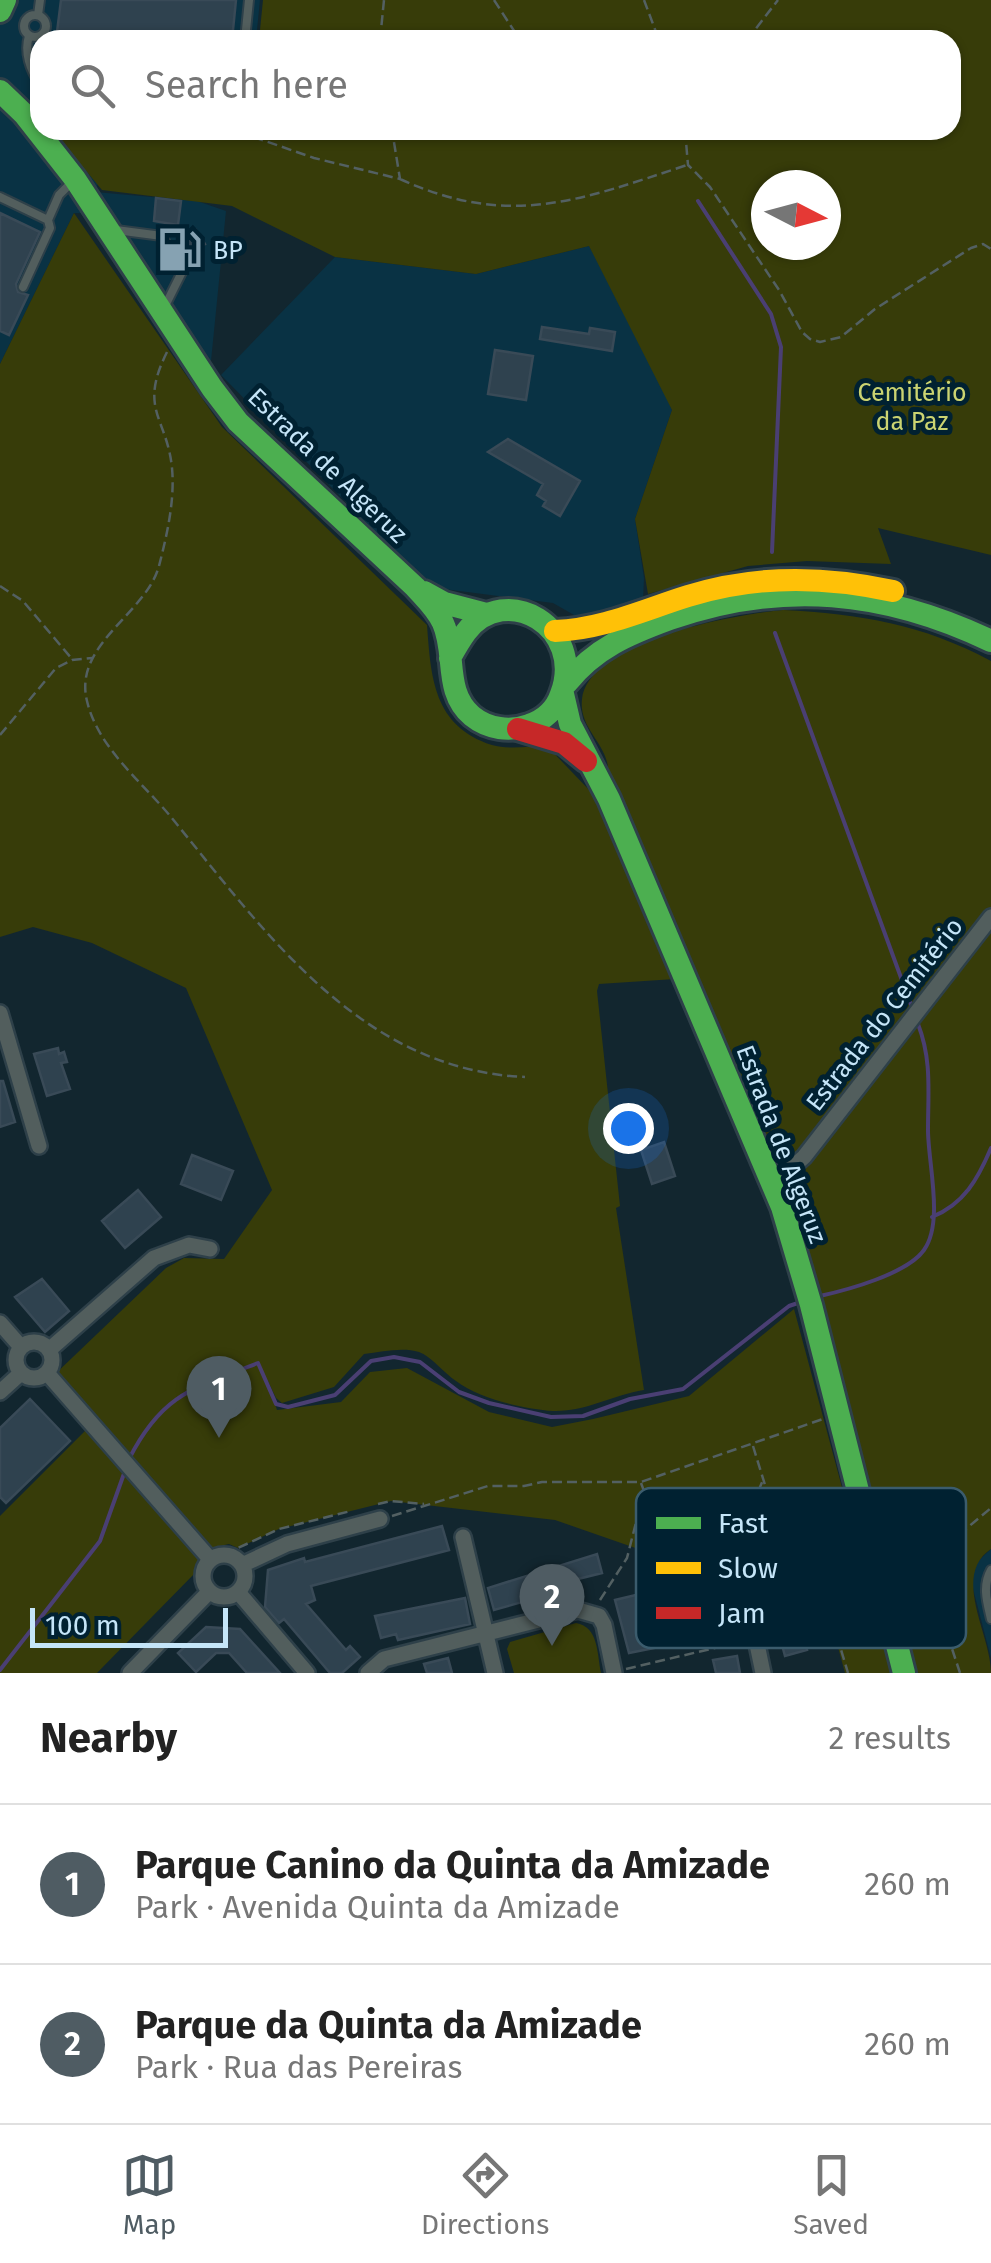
<!DOCTYPE html>
<meta charset="utf-8">
<style>
body{margin:0;font-family:"Fira Sans",sans-serif;background:#f2f2f2;color:#222}
.compass{position:absolute;left:751px;top:170px;width:90px;height:90px;border-radius:50%;background:#fff;box-shadow:0 2px 8px #0004;rotate:96deg}
.scale{position:absolute;left:30px;bottom:25px;width:198px;box-sizing:border-box;padding-left:10px;border:5px solid #c5e5f8;border-top:0;font-size:28px;line-height:35px;white-space:nowrap;color:#c5e5f8;-webkit-text-stroke:8px #002131;paint-order:stroke}
.you{position:absolute;left:628px;top:1128px;width:35px;height:35px;margin:-25px;border:8px solid #fff;border-radius:50%;background:#1a73e8;box-shadow:0 0 0 15px #1a73e833}
.badge{display:grid;place-items:center;width:65px;height:65px;border-radius:50%;background:#4f5c63;color:#fff;font-size:32px;font-weight:700}
.pin{position:absolute;translate:-50% -82px;filter:drop-shadow(0 2px 5px #0008)}
.pin::after{content:'';position:absolute;top:52px;width:35px;height:30px;background:inherit;clip-path:polygon(0 0,100% 0,50% 100%)}
.list{margin:0;padding:0;list-style:none}
h2{display:flex;justify-content:space-between;align-items:center;height:130px;margin:0;padding:0 40px;font-size:42px}
h2 small{font-size:32px;font-weight:400;color:#767676}
.list li{display:grid;grid-template-columns:65px 1fr auto;gap:30px;align-items:center;box-sizing:border-box;height:160px;padding:0 40px;border-top:2px solid #e0e0e0}
.list b{display:block;font-size:38px;white-space:nowrap}
.list p{margin:0;font-size:32px;white-space:nowrap;color:#767676}
.list em{font-size:32px;font-style:normal;color:#767676}
.icon{flex:none;width:55px;height:55px;fill:none;stroke:currentColor;stroke-width:2;stroke-linecap:round;stroke-linejoin:round}
.map{position:relative;flex:none;width:991px;height:1673px;overflow:hidden}
.search{position:absolute;background:#fff;box-shadow:0 2px 8px #0004;left:30px;right:30px;top:30px;height:110px;display:flex;align-items:center;gap:25px;box-sizing:border-box;padding:0 35px;border-radius:30px;color:#767676;font-size:38px}
.sheet{height:450px;background:#fff}
nav{display:flex;justify-content:space-around;align-items:center;box-sizing:border-box;height:140px;border-top:2px solid #e0e0e0;background:#fff;font-size:28px;color:#767676}
nav a{display:grid;justify-items:center;gap:5px}
nav .on{color:#4f5c63}
.map>svg:first-child{display:block}
.built{fill:#093244}
.green{fill:#373c09;fill-rule:evenodd}
.lines{fill:none;stroke-linecap:round;stroke-linejoin:round}
.stream{stroke:#4a3f73;stroke-width:4}
.building{fill:#2f424f;stroke:#394a57;stroke-width:2.5}
.lane-casing{stroke:#2e4049;stroke-width:12}
.street-casing{stroke:#2e4049;stroke-width:20}
.fast-casing{stroke:#2e4049;stroke-width:28}
.slow-casing{stroke:#2e4049;stroke-width:28}
.jam-casing{stroke:#2e4049;stroke-width:28}
.path{stroke:#536062;stroke-width:2.5;stroke-dasharray:10 5;stroke-linecap:butt}
.lane{stroke:#525e5d;stroke-width:8}
.street{stroke:#525e5d;stroke-width:15}
.fast{stroke:#4caf50;stroke-width:22}
.slow{stroke:#ffc107;stroke-width:22}
.jam{stroke:#c62828;stroke-width:22}
.labels{text-anchor:middle;stroke-width:10;stroke-linejoin:round;paint-order:stroke}
.poi-label{font-size:25px;fill:#c5e5f8;stroke:#002131;text-anchor:start}
.park-label{font-size:25px;fill:#cbd471;stroke:#002131}
.street-label{font-size:25px;fill:#c5e5f8;stroke:#002131}
.key{fill:#002131;stroke:#3b5c6d;stroke-width:2.5}
.key-label{font-size:28px;fill:#c5e5f8}
</style>
<div class="map">
<svg width="991" height="1673" viewBox="0 0 991 1673">
<rect width="100%" height="100%" fill="#12262f"/>
<!-- built -->
<path class="built" d="M0,0H260L256,40H40V130H117L95,192L197,201L226,211L211,361L108,214L74,213L0,364Z
M589,246L640,332L672,410L635,519L644,578L643,600L581,619L553,603L436,588L402,559L221,375L335,257L476,274Z
M991,1549V1658L971,1581L975,1564Z"/>
<!-- green -->
<path class="green" d="M263,0H991V555L878,528L891,564L807,561L748,566L648,594L635,519L672,410L589,246L476,274L335,257L232,206L102,190L56,135L60,130H951V40H259ZM766,185H826V245H766Z
M74,213L222,427L427,625C431,677 433,726 492,745C508,750 530,746 547,746L593,794L675,979L599,984L597,991L620,1206L616,1208L644,1390C613,1395 585,1412 553,1411C524,1409 480,1399 456,1381C444,1373 432,1357 419,1352C402,1347 382,1352 364,1354L334,1387L282,1403L276,1398L267,1379L277,1410L341,1402L370,1372L407,1368L489,1412L552,1427L593,1419L689,1396L794,1309L892,1673H845L826,1603L733,1582L555,1520L391,1501L279,1529L238,1548L229,1544L215,1547L196,1572L97,1673H0V1516L91,1425L51,1378L166,1268L184,1258L224,1259L272,1190L186,988L92,943L33,927L0,937V364Z
M783,610C861,614 922,624 991,661V1549C951,1576 991,1634 991,1673H917L818,1303L608,785C608,778 609,769 607,762C601,739 579,726 582,699C589,640 736,614 783,610Z
M576,1623C599,1627 597,1654 601,1673H514L507,1649L510,1642Z"/>
<g class="lines">
<!-- stream -->
<path class="stream" d="M698,201L771,314L781,347L772,552
M775,633L911,1005
M932,1217C964,1204 978,1179 991,1148
M820,1296C847,1290 907,1274 924,1250C944,1222 928,1163 928,1130C928,1092 932,1060 918,1024
M129,1459C162,1394 193,1388 258,1363L276,1404L288,1407L335,1395L371,1361L394,1357L420,1362L459,1392L489,1403L551,1417L583,1416L630,1399L683,1389L789,1306L801,1302
M0,1670L100,1541L126,1468"/>
</g>
<!-- building -->
<path class="building" d="M61,0H236L232,40H56Z
M156,198L181,201L178,225L154,221Z
M0,213L40,232L16,284L18,292L28,295L9,335L0,331Z
M196,230L205,244L183,258L174,243Z
M542,327L589,334L590,328L615,332L612,351L540,339Z
M495,350L533,356L526,400L488,394Z
M508,439L580,481L560,516L543,506L546,501L537,495L543,484L488,452Z
M58,1048L59,1054L64,1052L67,1062L61,1063L70,1089L47,1096L34,1054Z
M0,1081H3L15,1122L0,1127Z
M664,1142L675,1176L652,1184L641,1150Z
M192,1155L233,1171L221,1200L181,1184Z
M138,1190L161,1217L125,1248L102,1221Z
M42,1279L69,1311L45,1332L15,1297Z
M30,1399L70,1441L6,1503L0,1497V1428Z
M442,1526L449,1550L311,1586L315,1600L306,1604L346,1650L350,1646L360,1657L342,1673H330L284,1619L279,1623L265,1607L268,1570L304,1558L305,1562Z
M597,1554L602,1573L570,1581L572,1588L494,1610L488,1588Z
M640,1594L654,1648L629,1653L615,1600Z
M465,1598L470,1624L398,1640L396,1634L381,1638L375,1616Z
M798,1620L807,1650L785,1656L777,1626Z
M206,1627L240,1629L280,1673H247L229,1653H216L196,1672L178,1653Z
M737,1656L740,1673H716L713,1660Z
M448,1658L452,1673H427L424,1664Z"/>
<g class="lines">
<defs>
<path id="lane" d="M24 26a11 11 0 1 1 22 0a11 11 0 1 1-22 0Z
M38,15L40,0
M29,36C24,52 30,70 40,84
M245,40L249,0
M0,197L48,220L59,195L69,185
M116,230L162,236L182,272L165,306
M23,287L50,228L48,220
M991,1570C982,1586 987,1602 991,1619"/>
<path id="street" d="M0,1013L39,1146
M771,1178L787,1172L804,1157L991,917
M0,1323L21,1347
M16 1360a18 18 0 1 1 36 0a18 18 0 1 1-36 0Z
M49,1350L154,1258L189,1245L210,1249
M47,1373L210,1559
M0,1392L21,1373
M463,1537L495,1673
M203 1576a21 21 0 1 1 42 0a21 21 0 1 1-42 0Z
M242,1565L287,1544L380,1519
M238,1592L307,1673
M747,1596L763,1673
M130,1673L209,1592
M368,1673L384,1659L578,1610L599,1616L604,1625L614,1673"/>
<path id="fast" d="M0,11L5,0
M0,91L24,114L75,179L212,388L238,422L415,587C425,598 437,609 443,623C457,654 443,691 472,716C488,729 510,732 529,725C544,720 556,709 561,694C586,628 506,580 466,632C460,640 455,649 450,658
M424,592L444,603L486,614
M567,683C595,648 629,634 670,619C782,580 884,590 991,641
M563,694L570,724L609,799L782,1207L811,1305L904,1673"/>
<path id="slow" d="M555,631C603,629 643,610 688,596C755,575 825,576 893,591"/>
<path id="jam" d="M518,729L564,743L586,761"/>
</defs>
<!-- lane casing -->
<use href="#lane" class="lane-casing"/>
<!-- street casing -->
<use href="#street" class="street-casing"/>
<!-- fast casing -->
<use href="#fast" class="fast-casing"/>
<!-- slow casing -->
<use href="#slow" class="slow-casing"/>
<!-- jam casing -->
<use href="#jam" class="jam-casing"/>
<!-- path -->
<path class="path" d="M494,0L520,40
M644,0L659,40
M380,40L384,0
M747,40L778,0
M179,130L248,135L314,158L400,179L392,130
M685,130L688,165L710,187L779,290L802,332L810,339L820,342L841,337L875,309L971,248L983,244L991,249
M400,179C509,229 581,200 687,165
M167,352C138,410 167,417 172,468C175,500 167,535 159,566C146,614 73,644 87,701C98,748 142,782 171,817C265,932 361,1070 525,1077
M0,586L23,601L72,659
M0,735L56,668L72,660L92,658
M753,1446L777,1524L808,1581L827,1603L848,1673
M378,1504L391,1501L424,1504
M392,1516L488,1486H524L542,1482H641L823,1419
M225,1554L279,1529L351,1511
M734,1590L729,1559L763,1480
M600,1600L627,1558L644,1491L641,1483
M626,1669L740,1642
M960,1673L936,1600L943,1548L991,1508"/>
<!-- lane -->
<use href="#lane" class="lane"/>
<!-- street -->
<use href="#street" class="street"/>
<!-- fast -->
<use href="#fast" class="fast"/>
<!-- slow -->
<use href="#slow" class="slow"/>
<!-- jam -->
<use href="#jam" class="jam"/>
</g>
<!-- icons -->
<defs>
<symbol id="fuel-bare" viewBox="-9 -9 18 18"><path d="M-5.5-6h7V0h2V4h1.3V-2.5L3-4.5l.8-.8L6-3V5H2.5V1h-1V6h-7ZM-4.2-4.7v3.2H.2V-4.7Z" fill="#86a2b2" stroke="#002131" stroke-width="2.5" paint-order="stroke"/></symbol>
</defs>
<g fill-rule="evenodd">
<use href="#fuel-bare" x="148" y="218" width="63" height="63"/>
</g>
<g class="labels">
<!-- poi labels -->
<g class="poi-label">
<text x="213" y="259">BP</text>
</g>
<!-- park labels -->
<g class="park-label">
<text x="912" y="401">Cemitério<tspan x="912" dy="29">da Paz</tspan></text>
</g>
<!-- street labels -->
<g class="street-label">
<text transform="translate(328 465) rotate(44)" y="9">Estrada de Algeruz</text>
<text transform="translate(884 1014) rotate(-52)" y="9">Estrada do Cemitério</text>
<text transform="translate(782 1144) rotate(69)" y="9">Estrada de Algeruz</text>
</g>
</g>
<!-- legend -->
<rect x="636" y="1488" width="330" height="160" rx="15" class="key"/>
<rect x="656" y="1517" width="45" height="12" fill="#4caf50"/>
<rect x="656" y="1562" width="45" height="12" fill="#ffc107"/>
<rect x="656" y="1607" width="45" height="12" fill="#c62828"/>
<g class="key-label">
<text x="718" y="1533">Fast</text>
<text x="718" y="1578">Slow</text>
<text x="718" y="1623">Jam</text>
</g>
</svg>
<svg class="compass" viewBox="-18 -18 36 36"><path d="M0-13l5 13h-10z" fill="#e53935"/><path d="M0 13l5-13h-10z" fill="#767676"/></svg>
<div class="scale">100 m</div>
<div class="you"></div>
<div class="pin badge" style="left:219px;top:1438px">1</div>
<div class="pin badge" style="left:552px;top:1646px">2</div>
<div class="search"><svg class="icon" aria-label="search" viewBox="0 0 24 24"><circle cx="10" cy="10" r="6"/><path d="M15 15l6 6"/></svg>Search here</div>
</div>
<section class="sheet">
<h2>Nearby<small>2 results</small></h2>
<ul class="list">
<li><span class="badge">1</span><div><b>Parque Canino da Quinta da Amizade</b><p>Park · Avenida Quinta da Amizade</p></div><em>260 m</em></li>
<li><span class="badge">2</span><div><b>Parque da Quinta da Amizade</b><p>Park · Rua das Pereiras</p></div><em>260 m</em></li>
</ul>
</section>
<nav>
<a class="on"><svg class="icon" aria-label="map" viewBox="0 0 24 24"><path d="M3 6l6-2 6 2 6-2v14l-6 2-6-2-6 2zM9 4v14M15 6v14"/></svg>Map</a>
<a><svg class="icon" aria-label="directions" viewBox="0 0 24 24"><path d="M12 3l9 9-9 9-9-9zM9 14v-3h6M13 9l2 2-2 2"/></svg>Directions</a>
<a><svg class="icon" aria-label="saved" viewBox="0 0 24 24"><path d="M7 4h10v16l-5-4-5 4z"/></svg>Saved</a>
</nav>
